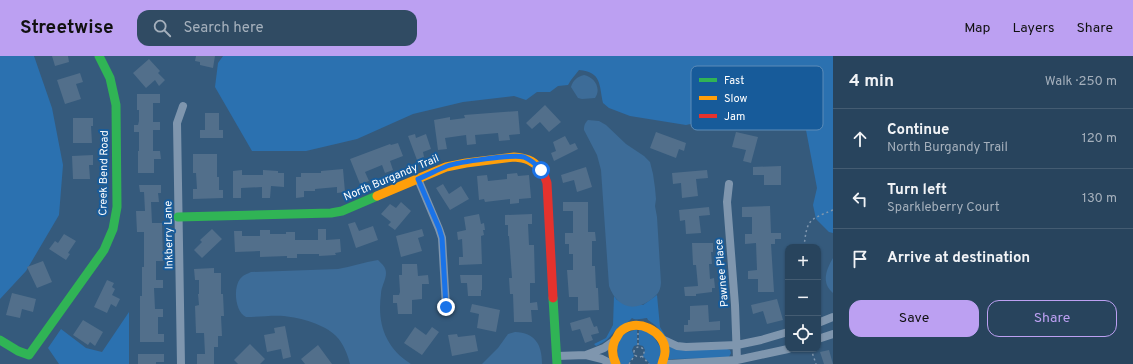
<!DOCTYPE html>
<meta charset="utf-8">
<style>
body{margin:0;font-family:Overpass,sans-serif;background:#304b63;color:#f1f3f6}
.controls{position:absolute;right:12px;bottom:12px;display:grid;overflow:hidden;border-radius:8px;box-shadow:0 1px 3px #0004}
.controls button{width:36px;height:36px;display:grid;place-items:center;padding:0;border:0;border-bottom:1px solid #445c72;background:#28445d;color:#f1f3f6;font:20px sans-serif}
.stop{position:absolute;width:12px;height:12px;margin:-9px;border:3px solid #1a73e8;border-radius:50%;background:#fff}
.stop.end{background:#1a73e8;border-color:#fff;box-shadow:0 1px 4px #0008}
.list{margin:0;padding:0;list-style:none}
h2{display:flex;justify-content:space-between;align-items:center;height:52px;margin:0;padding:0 16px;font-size:17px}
h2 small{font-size:13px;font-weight:400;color:#a5b0bc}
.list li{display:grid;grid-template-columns:26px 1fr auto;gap:12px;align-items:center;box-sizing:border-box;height:60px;padding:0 16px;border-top:1px solid #445c72}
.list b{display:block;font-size:15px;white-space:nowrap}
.list p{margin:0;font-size:13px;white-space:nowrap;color:#a5b0bc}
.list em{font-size:13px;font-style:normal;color:#a5b0bc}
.actions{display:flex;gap:8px;padding:12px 16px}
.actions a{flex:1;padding:9px 0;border:1px solid #bca0f2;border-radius:12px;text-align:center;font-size:14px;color:#bca0f2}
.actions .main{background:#bca0f2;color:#111}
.icon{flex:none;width:22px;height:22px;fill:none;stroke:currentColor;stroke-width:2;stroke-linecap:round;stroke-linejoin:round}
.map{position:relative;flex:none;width:833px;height:308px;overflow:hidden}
header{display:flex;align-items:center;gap:24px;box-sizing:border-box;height:56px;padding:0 20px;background:#bca0f2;color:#111}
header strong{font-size:19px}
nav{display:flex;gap:22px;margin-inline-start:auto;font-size:14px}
.search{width:280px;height:36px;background:#304b63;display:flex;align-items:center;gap:10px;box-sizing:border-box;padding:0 14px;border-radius:12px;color:#a5b0bc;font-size:15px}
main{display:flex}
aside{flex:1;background:#28445d}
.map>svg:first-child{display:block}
.green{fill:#2b71b0}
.water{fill:#3d6c98}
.building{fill:#526f8b}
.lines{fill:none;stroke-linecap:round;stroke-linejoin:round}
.path{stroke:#7f96ae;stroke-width:1.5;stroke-dasharray:2 3;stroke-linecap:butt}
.street{stroke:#7f96ae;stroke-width:8}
.fast{stroke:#30b455;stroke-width:9}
.slow{stroke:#ff9f0a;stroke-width:9}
.jam{stroke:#e5322d;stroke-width:9}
.route{stroke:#1a73e8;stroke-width:5}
.labels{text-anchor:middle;stroke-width:4;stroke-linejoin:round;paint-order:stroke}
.street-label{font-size:11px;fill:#fff;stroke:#175b9a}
.key{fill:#175b9a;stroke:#5d8cb8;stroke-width:1}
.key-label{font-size:11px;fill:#fff}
</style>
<header>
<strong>Streetwise</strong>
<div class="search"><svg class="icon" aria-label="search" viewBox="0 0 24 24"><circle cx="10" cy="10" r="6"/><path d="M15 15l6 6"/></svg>Search here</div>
<nav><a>Map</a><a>Layers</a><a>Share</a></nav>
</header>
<main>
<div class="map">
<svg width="833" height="308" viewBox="0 0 833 308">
<rect width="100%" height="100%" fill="#355a7c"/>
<!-- green -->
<path class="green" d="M0,0H34L52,52L63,109L59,159L26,215L0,243Z
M223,0H833V177L829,176L816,163L813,149L817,132L806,74L787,73L723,37L708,47L700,66L686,69L630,60L609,52L603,47C599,29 602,16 579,14L571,24L568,29L558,30L550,36H537L526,44L514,40L463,46L413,58L357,83L306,95H252L215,31L218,7Z
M657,239L660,271L668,284L655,269L648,264L647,262C643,262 636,265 632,262C629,266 624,268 619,271C609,280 610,284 596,290L594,288L606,282L613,269L614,240L617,244L643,249Z
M129,256V308H59L48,292L61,273L86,292L102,296Z
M637,273V289L634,290L632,294L634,300L628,308H618L617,285L621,279Z
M639,273L650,275L662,294L658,308H650L643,300L645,294L643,290L639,289Z
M668,290L727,293L730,294L731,297L729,301L727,302L673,303L668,304Z"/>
<!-- water -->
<path class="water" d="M584,19C594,21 602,32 595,42L582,43L578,42L571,31C573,24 577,21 584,19Z
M588,64L599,65L606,69L626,88L644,100L650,106L653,118L655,132L656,143L655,150L657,161L661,227C660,237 657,239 649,245C631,257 616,249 609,230L601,114L597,99L584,74C584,69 585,67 588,64Z
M833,202V237C821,227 826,214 833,202Z
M378,204C382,208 386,211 386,217C386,224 381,231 381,238C377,267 385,292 411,308H350C348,299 343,287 336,280C324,268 301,262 284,260C272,259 259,261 246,261C235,256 233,232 240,223C243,219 247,218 251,216L338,213C351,211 364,206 378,204Z
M515,276C535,277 542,288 542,308H482L498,292L508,278Z"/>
<!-- building -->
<path class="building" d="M52,0H68L69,6L55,10Z
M196,0H215L213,12L200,9V6L195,5Z
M149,3L160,15L158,17L165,24L159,30L155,24L146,32L133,17Z
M80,17L83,26L76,28L81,43L65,48L57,24Z
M137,38H160V47H153V66H160V74H153V95H160L161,103H154V117H138V95H139V76H134V69H138L139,65V54H137Z
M545,49L561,66L549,76L540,66L532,73L526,67Z
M518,55L520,78L509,79L510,84L499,85L498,77L475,79L476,88L467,89L466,79L445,82L447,93L438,94L434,64L450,61V64L465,62L464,59Z
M205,57H219V74H223V82H200V74H205Z
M73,62H93V70H91L92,87H73Z
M656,76L686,87L684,95L679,93L676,102L650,92Z
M736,76L758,81L751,107L743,105L746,94L732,91Z
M415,78L416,82L426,78L431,93L423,96L424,101L417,104L408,80Z
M565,80L570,89L575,87L578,93L554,105L551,97L556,95L553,86Z
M398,87L403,100L390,105L393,114L385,117L382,109L365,116L369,125L360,128L350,103L390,88L391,89Z
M193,98H217V121H219V134H223V142L193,143V133H197L196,117H193Z
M93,99V109H89L90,123H73L72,100Z
M781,110V129H764V119H753V111Z
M586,111L592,131L577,136L574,124L563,127L561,119Z
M343,113L345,136L337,137V131L315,133V135H304V141L296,142V121H301V117H321V115Z
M242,114V119H263V114L278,115V117H284V131L271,130L270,142H262V131L241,132V142H233V115Z
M707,114L708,122L696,123L698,140L682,142L681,127L673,128L672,117Z
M517,117L518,120L529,119L531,142L519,143V147L510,148V143L485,146L484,143L479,144L477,120L487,119L488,125L507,123V118Z
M443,128L449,138L461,130L469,143L450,154L436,132Z
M139,129H161V137H158L159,146H151L152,167H162L163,205H156V224H163V232H154L155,253H163V261H158V278H164V286H140V240H142V211H144V176H137L136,155H145L144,136H140Z
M401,146L411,155L395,174L388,169L391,166L381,158L390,148L396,152Z
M563,146H588V176H595L596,185H592V210H595L596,232H598L599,254L578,255V241H569L567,214H573V198H569V188H565V177H573V155H563Z
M770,150L771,177H781V183H775V188H771L774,236H758V223H748V215L757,214L756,187L745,188V178H752V161H742V151Z
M709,151L710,159L699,160L701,177L686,178L685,164L680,165L679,154Z
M479,158L481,168L484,167L485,174H483L484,179L481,180L482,208L459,209V201H463L462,183L458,184L457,176L466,174L464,161Z
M532,158V168H528L529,189H534L535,227H530V247L537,246L538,254H531L532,266H514L513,238H510L509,222H512L509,180H508V169H505V159Z
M355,166L359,175L373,170L378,184L356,192L348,168Z
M212,173L222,183L202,202L194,194L202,186L200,184Z
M318,173H326V184L340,183L341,196L335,197L336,199L319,200V198H297V202H287V200L260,201V195L235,196L234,175H242V180H260V174H270V178H286V176H295V184H318Z
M422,173L424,180L418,182L422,195L401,201L396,180Z
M64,178L76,185L68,197L70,198L66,204L49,193L55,185L58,187Z
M692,187H713V196H711L712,208H709L710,223L714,222L715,232H712V236L696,238V240H685L684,231L698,230L696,209H693Z
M43,205L52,226L37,232L27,211Z
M402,208H417L418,220L428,219L429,228H422V243L412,244V258H398L397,247H393V239H399L400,236L399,219H402Z
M214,212V217H221V238H223L224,260H221L222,280H218V291H214V308H197V298H205L204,277H196L195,250L199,249L198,238H199V224H195L194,213Z
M460,219H482V234H481V240H468L467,227H461Z
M107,224L114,227L112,231L115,233L112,239L120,243L116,251L111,248L107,257L94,251Z
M12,237L36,243L33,256L22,253L20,262L6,259Z
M777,243L783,264L767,268L763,255L753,258L751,249Z
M472,248L500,254L496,276L477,272L479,258L470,256Z
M708,249L709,266L720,265V274L684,276V269H688V264H690V250Z
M590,261L594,271L597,270L599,277L591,279L593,284L585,287L580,273L572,275L570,267Z
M83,264L103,276L95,290L90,286L88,289L73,279Z
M285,270L291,301L283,303L281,293L267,296L264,279L275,277L274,272Z
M415,271L426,279L432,271L439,276L422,299L404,287Z
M457,278L458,281L475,279L478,295L452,300L448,279Z
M250,288L265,303L260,308H238L234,304Z
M318,289L332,308H305L301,303Z
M829,294L833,308H824L820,296Z
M138,298H164V306H156V308H138Z"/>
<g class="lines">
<!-- path -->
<path class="path" d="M804,191C807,164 808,164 833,154
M638,277V290
M634 296a5 5 0 1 1 10 0a5 5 0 1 1-10 0Z
M811,293L816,308
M642,300L649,308
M629,308L635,299"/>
<!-- street -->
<path class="street" d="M418,123L439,173L442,182L446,251
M729,128L727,146L735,249L737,304
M818,267L833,261
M662,283L677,290L686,291L737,289L761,284L788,276
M818,283L833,278
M557,300L586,299
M181,308L177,67L183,50
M612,308L602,303L586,299L604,292L614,285
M668,308L737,304L788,293"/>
<!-- fast -->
<path class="fast" d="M178,161L331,157L342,155L377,140
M553,242L557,308
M0,284L18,295L29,299L104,194L113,173L117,151L116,49L110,22L99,0"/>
<!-- slow -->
<path class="slow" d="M377,140L446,111L466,107L514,101C525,102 533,104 540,113
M616,308C612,300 611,293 615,284C617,282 618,278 620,276C635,260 666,275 665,296C665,300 663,304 662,308"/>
<!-- jam -->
<path class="jam" d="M540,113L543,116L547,127L553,242"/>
</g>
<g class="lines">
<!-- route -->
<path class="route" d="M446,251L442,182L439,172L418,123C428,119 437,114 447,110C459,106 512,98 524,101C531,104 536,108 541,114"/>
</g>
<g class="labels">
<!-- street labels -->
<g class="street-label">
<text transform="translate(103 117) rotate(-89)" y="4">Creek Bend Road</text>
<text transform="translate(391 121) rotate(-23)" y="4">North Burgandy Trail</text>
<text transform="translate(168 179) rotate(-91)" y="4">Inkberry Lane</text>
<text transform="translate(721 217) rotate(-95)" y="4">Pawnee Place</text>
</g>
</g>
<!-- legend -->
<rect x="691" y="10" width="132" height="64" rx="6" class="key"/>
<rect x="699" y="22" width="18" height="4" fill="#30b455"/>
<rect x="699" y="40" width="18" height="4" fill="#ff9f0a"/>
<rect x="699" y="58" width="18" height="4" fill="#e5322d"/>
<g class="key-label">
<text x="724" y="28">Fast</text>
<text x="724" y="46">Slow</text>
<text x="724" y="64">Jam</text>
</g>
</svg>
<div class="controls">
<button>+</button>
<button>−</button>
<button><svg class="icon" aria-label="locate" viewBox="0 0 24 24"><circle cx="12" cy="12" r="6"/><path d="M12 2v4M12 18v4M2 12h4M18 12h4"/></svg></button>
</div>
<div class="stop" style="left:541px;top:114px"></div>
<div class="stop end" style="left:446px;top:251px"></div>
</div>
<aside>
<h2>4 min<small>Walk · 250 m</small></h2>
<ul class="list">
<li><svg class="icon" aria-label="ahead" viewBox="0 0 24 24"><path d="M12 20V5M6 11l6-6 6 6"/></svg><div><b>Continue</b><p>North Burgandy Trail</p></div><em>120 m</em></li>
<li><svg class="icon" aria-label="left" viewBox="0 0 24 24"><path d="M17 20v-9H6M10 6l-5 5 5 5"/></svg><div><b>Turn left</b><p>Sparkleberry Court</p></div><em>130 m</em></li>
<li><svg class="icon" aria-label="arrive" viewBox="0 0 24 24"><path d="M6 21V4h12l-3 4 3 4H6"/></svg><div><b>Arrive at destination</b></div></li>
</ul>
<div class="actions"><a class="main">Save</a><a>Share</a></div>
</aside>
</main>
